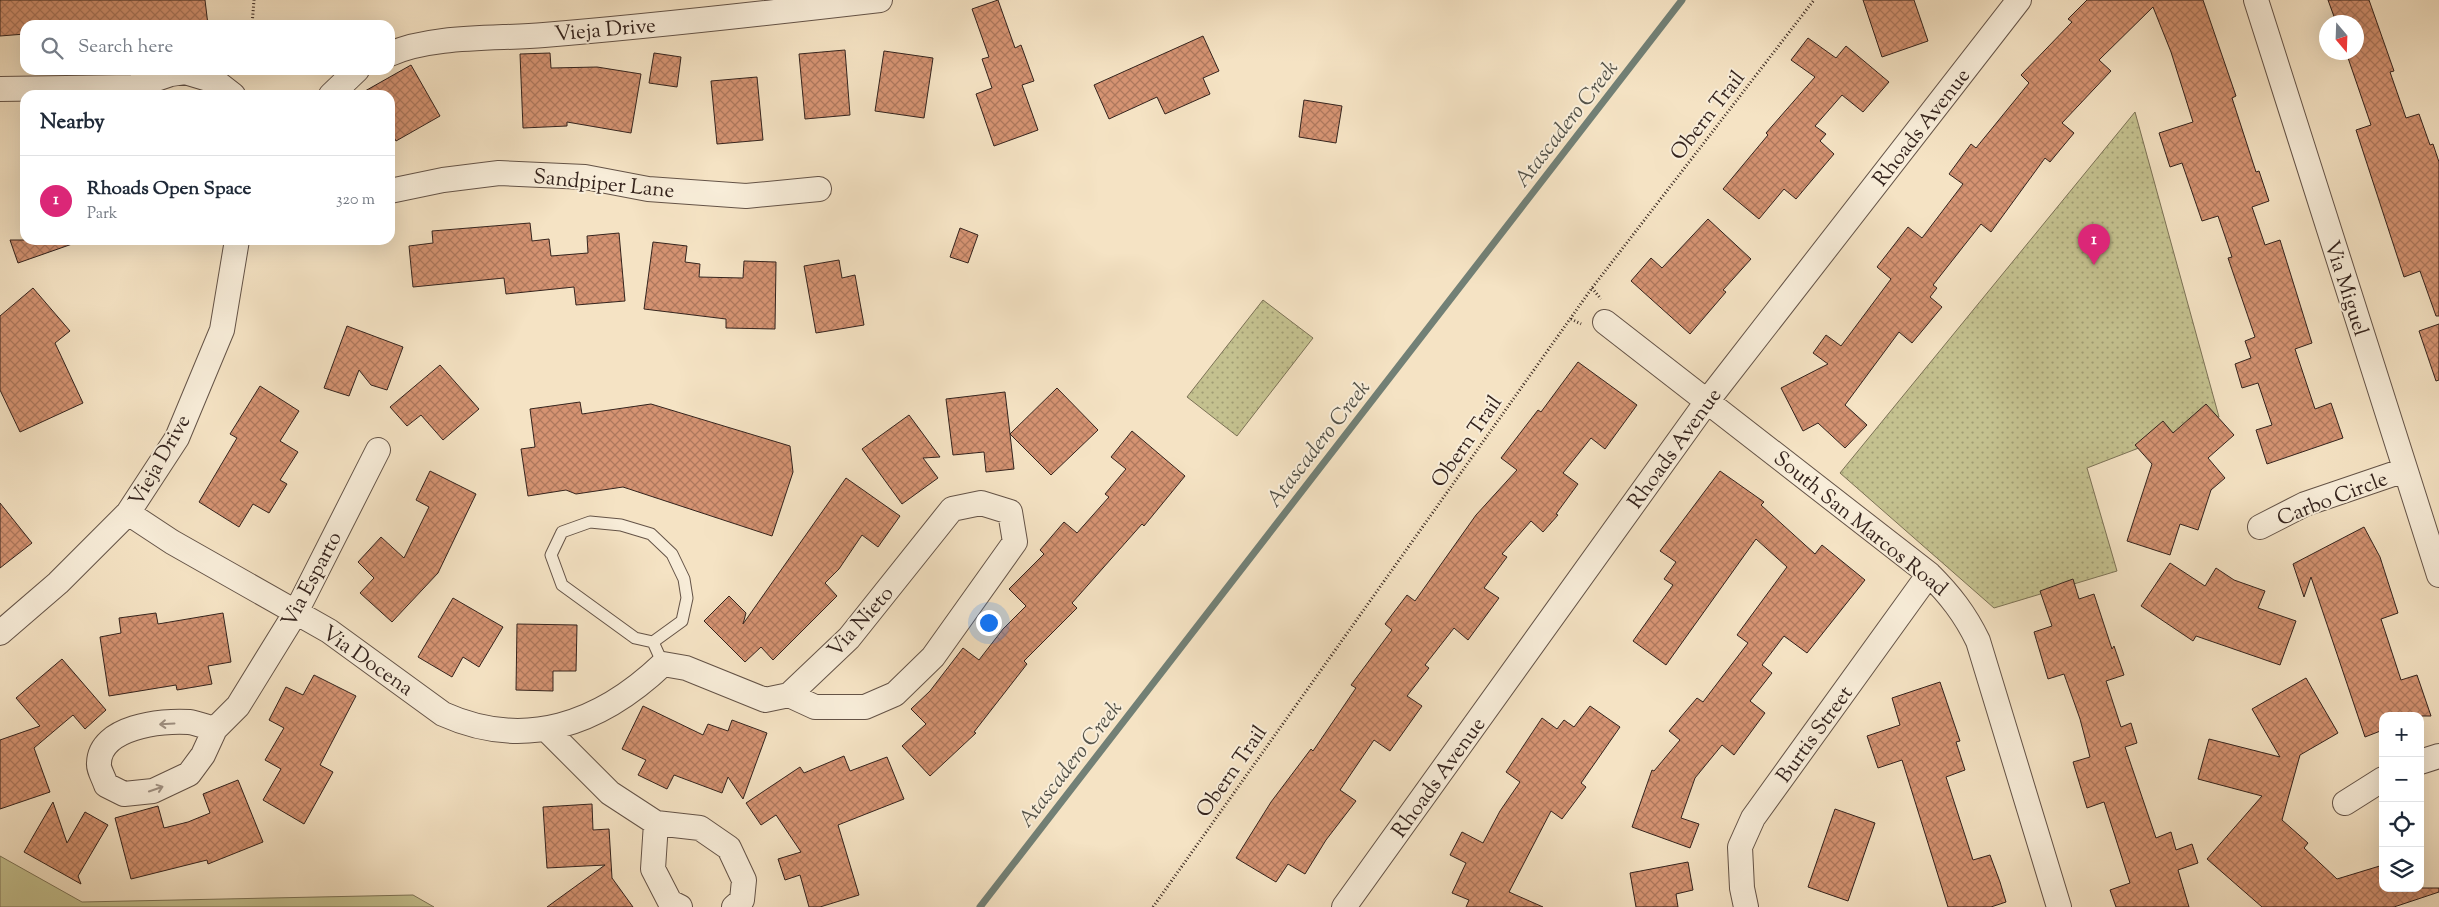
<!DOCTYPE html>
<meta charset="utf-8">
<style>
body{margin:0;font-family:"Sorts Mill Goudy",serif;background:#f2f2f3;color:#1f2937}
.controls{position:absolute;right:15px;bottom:15px;display:grid;overflow:hidden;border-radius:10px;box-shadow:0 5px 20px #0002}
.controls button{width:45px;height:45px;display:grid;place-items:center;padding:0;border:0;border-bottom:1px solid #e0e1e3;background:#fff;color:#1f2937;font:25px sans-serif}
.compass{position:absolute;left:2319px;top:15px;width:45px;height:45px;border-radius:50%;background:#fff;box-shadow:0 5px 20px #0002;rotate:161deg}
.you{position:absolute;left:988px;top:622px;width:18px;height:18px;margin:-12px;border:4px solid #fff;border-radius:50%;background:#1a73e8;box-shadow:0 0 0 8px #1a73e833}
.badge{display:grid;place-items:center;width:32px;height:32px;border-radius:50%;background:#db2777;color:#fff;font-size:16px;font-weight:700}
.pin{position:absolute;translate:-50% -41px;filter:drop-shadow(0 1px 2px #0008)}
.pin::after{content:'';position:absolute;top:26px;width:18px;height:15px;background:inherit;clip-path:polygon(0 0,100% 0,50% 100%)}
.list{margin:0;padding:0;list-style:none}
h2{display:flex;justify-content:space-between;align-items:center;height:65px;margin:0;padding:0 20px;font-size:21px}
h2 small{font-size:16px;font-weight:400;color:#747a83}
.list li{display:grid;grid-template-columns:32px 1fr auto;gap:15px;align-items:center;box-sizing:border-box;height:90px;padding:0 20px;border-top:1px solid #e0e1e3}
.list b{display:block;font-size:19px;white-space:nowrap}
.list p{margin:0;font-size:16px;white-space:nowrap;color:#747a83}
.list em{font-size:16px;font-style:normal;color:#747a83}
.icon{flex:none;width:28px;height:28px;fill:none;stroke:currentColor;stroke-width:2;stroke-linecap:round;stroke-linejoin:round}
.map{position:relative;flex:none;width:2439px;height:907px;overflow:hidden}
.search{position:absolute;background:#fff;box-shadow:0 5px 20px #0002;left:20px;top:20px;width:375px;height:55px;display:flex;align-items:center;gap:12px;box-sizing:border-box;padding:0 18px;border-radius:15px;color:#747a83;font-size:19px}
.panel{position:absolute;background:#fff;box-shadow:0 5px 20px #0002;left:20px;top:90px;width:375px;height:155px;border-radius:15px}
.map>svg:first-child{display:block}
.grass{fill:#c4c18f;stroke:#7c7256}
.park{fill:url(#park-dots);stroke:#7c7256}
.lines{fill:none;stroke-linecap:round;stroke-linejoin:round}
.stream{stroke:#728076;stroke-width:7}
.building{fill:url(#building-cross-hatch);stroke:#34231d}
.lane-casing{stroke:#645347;stroke-width:13}
.street-casing{stroke:#645347;stroke-width:26}
.path{stroke:#34231d;stroke-width:3;stroke-dasharray:1 2.5;stroke-linecap:butt}
.lane{stroke:#f8edd9;stroke-width:11}
.street{stroke:#f8edd9;stroke-width:24}
.oneway{stroke:#a09284}
.labels{text-anchor:middle;stroke-width:4;stroke-linejoin:round;paint-order:stroke}
.street-label{font-size:21px;fill:#34231d;stroke:#f8edd9}
.water-label{font-size:22px;font-style:italic;fill:#535249;stroke:#f8edd9}
</style>
<div class="map">
<svg width="2439" height="907" viewBox="0 0 2439 907">
<defs>
<pattern id="park-dots" width="8" height="8" patternUnits="userSpaceOnUse" patternTransform="scale(1.25)"><rect width="8" height="8" fill="#c4c18f"/><path d="M2 2h.1M6 6h.1" fill="none" stroke="#a09c74" stroke-width="1.8" stroke-linecap="round"/></pattern>
<pattern id="building-cross-hatch" width="8" height="8" patternUnits="userSpaceOnUse" patternTransform="scale(1.25)"><rect width="8" height="8" fill="#d59372"/><path d="M0 0l8 8M0 8l8-8" fill="none" stroke="#ae785d"/></pattern>
</defs>
<rect width="100%" height="100%" fill="#f5e3c4"/>
<filter id="stains"><feTurbulence type="fractalNoise" baseFrequency=".004" numOctaves="4"/><feColorMatrix values="0 0 0 0 .2 0 0 0 0 .09 0 0 0 0 .02 0 0 0 .5 -.17"/></filter>
<radialGradient id="worn" r=".72"><stop offset=".6" stop-color="#630" stop-opacity="0"/><stop offset="1" stop-color="#630" stop-opacity=".3"/></radialGradient>
<!-- grass -->
<path class="grass" d="M0,856L82,902L413,895L434,907H0Z"/>
<!-- park -->
<path class="park" d="M2135,112L2219,417L2087,468L2117,571L1994,608L1840,473Z
M1263,300L1313,338L1237,436L1187,397Z"/>
<g class="lines">
<!-- stream -->
<path class="stream" d="M980,907L1682,0"/>
</g>
<!-- building -->
<path class="building" d="M0,0H205L208,25H25V34L0,36Z
M998,0L1015,48L1021,45L1034,81L1022,85L1038,130L994,146L976,94L992,88L982,59L989,57L972,9Z
M1863,0H1914L1928,41L1882,57Z
M2087,0H2203L2236,96L2232,98L2256,172L2259,171L2269,201L2252,207L2265,245L2280,240L2312,343L2295,349L2315,409L2331,403L2343,438L2267,464L2256,430L2272,425L2258,383L2242,388L2235,364L2251,358L2245,341L2255,337L2228,258L2232,257L2218,216L2202,221L2182,163L2170,167L2159,133L2193,122L2171,52L2153,7L2099,60L2111,71L2062,123L2074,133L2050,162L2045,158L1991,232L1981,224L1933,285L1937,288L1930,297L1942,307L1912,343L1899,332L1845,405L1867,425L1845,448L1818,423L1803,431L1781,388L1828,364L1813,353L1826,335L1841,346L1891,279L1877,267L1908,227L1922,238L1963,184L1949,174L1971,144L1976,148L2029,83L2021,75L2072,22L2068,19Z
M2328,0H2369L2394,71L2390,72L2406,118L2419,114L2430,145L2433,144L2439,162V316H2436L2420,271L2404,277L2356,130L2371,125L2346,52H2356V22H2336Z
M1203,36L1219,71L1203,78L1210,94L1165,114L1157,97L1109,119L1094,85Z
M1808,38L1836,58L1846,46L1889,82L1863,112L1842,95L1815,126L1826,134L1820,141L1834,154L1796,199L1784,189L1759,219L1723,189L1768,135L1766,133L1815,77L1791,60Z
M845,50L850,115L805,119L799,54Z
M884,51L933,58L924,118L875,111Z
M550,53L551,68L597,67L641,74L631,133L567,122V126L523,128L520,54Z
M654,53L681,57L677,87L649,83Z
M411,65L440,116L396,141L390,130V95H358Z
M757,77L763,140L717,144L711,81Z
M1304,100L1342,106L1336,143L1299,137Z
M1708,219L1751,259L1723,290L1726,292L1690,334L1631,281L1651,258L1662,268Z
M530,223L532,241L549,239L551,256L588,253L587,236L619,233L625,301L576,305L574,287L506,294L504,278L413,287L409,246L433,243L432,231Z
M960,228L978,235L968,263L950,257Z
M10,240H75V243L18,263Z
M653,242L687,246L685,262L700,264L699,277L743,278L744,261L776,262L775,329L726,328V319L644,309Z
M839,260L842,278L855,275L864,325L816,333L804,266Z
M33,288L70,331L55,343L83,403L20,432L0,390V316Z
M2439,324V380L2436,381L2419,331Z
M347,326L403,347L387,390L371,385L359,370L349,396L324,388Z
M1578,362L1637,405L1605,449L1591,438L1563,473L1578,484L1556,514L1558,515L1543,532L1531,521L1502,554L1507,557L1484,588L1499,598L1468,640L1454,628L1425,665L1429,668L1407,696L1422,706L1390,751L1374,740L1340,790L1356,801L1326,840L1305,874L1288,864L1276,882L1236,858L1271,802L1311,749L1313,751L1356,688L1351,685L1392,630L1385,624L1407,595L1415,601L1476,515L1517,470L1501,458L1538,410L1541,412Z
M440,365L479,409L443,440L421,415L407,426L390,407Z
M260,386L299,411L280,441L298,452L280,480L287,484L269,513L253,504L239,527L199,502L237,438L230,434Z
M1057,388L1098,430L1051,475L1010,434L1014,469L986,472L984,452L953,455L946,399L1005,392L1010,434Z
M580,402L582,414L651,404L790,446L793,472L772,536L623,487L576,494L566,490L528,496L521,449L535,447L530,409Z
M2206,404L2234,435L2208,458L2225,478L2211,490L2198,530L2180,524L2170,555L2127,541L2152,464L2135,445L2163,421L2173,433Z
M909,415L940,457L923,458L938,478L902,504L862,449Z
M1132,431L1185,476L1144,526L1142,524L1072,603L1077,608L1024,661L1027,664L974,732L976,733L930,776L902,746L926,724L911,709L930,691L963,648L979,660L1003,629L1026,606L1009,589L1044,554L1040,550L1064,522L1077,533L1109,497L1105,494L1126,469L1111,457Z
M430,471L476,494L438,573L392,622L360,593L374,578L358,562L381,537L404,558L429,507L416,500Z
M1720,471L1764,502L1761,505L1815,554L1822,545L1865,580L1807,653L1784,636L1762,665L1772,673L1750,701L1765,713L1734,755L1722,745L1695,778L1681,818L1699,824L1690,848L1632,827L1652,770L1654,771L1680,740L1669,731L1697,698L1703,702L1748,643L1737,635L1787,567L1756,539L1666,665L1633,641L1673,585L1664,579L1676,562L1660,551Z
M846,478L900,516L878,547L862,535L839,569L825,583L837,596L773,660L761,647L745,662L704,621L729,596L746,613L743,624Z
M0,503L32,543L0,568Z
M2364,527L2380,557L2398,613L2381,619L2401,680L2417,675L2431,716H2383V730L2365,737L2311,577L2304,597L2293,564Z
M2170,563L2205,586L2216,568L2234,580L2265,591L2258,608L2296,621L2280,665L2196,636L2193,641L2141,606Z
M2073,579L2079,599L2094,594L2112,649L2114,646L2124,675L2106,681L2121,727L2131,723L2137,743L2125,747L2156,838L2171,832L2176,850L2192,844L2198,863L2178,870L2189,907H2116L2110,890L2130,883L2104,802L2087,808L2073,762L2090,757L2080,719L2064,674L2048,679L2034,632L2052,626L2040,591Z
M453,598L503,627L479,667L463,657L452,677L418,657Z
M156,613L158,624L223,613L231,662L208,666L212,684L177,690L176,685L109,696L100,637L121,633L119,618Z
M517,624L577,625L576,671H553V691L516,690Z
M62,659L106,710L85,729L73,715L34,748L50,792L0,809V740L40,726L16,698Z
M314,675L356,696L320,765L333,772L304,824L263,800L281,769L265,760L284,728L269,720L286,687L303,695Z
M2306,678L2338,733L2300,755L2282,820L2308,843L2304,848L2337,879L2383,865V888H2439V892L2394,907H2262L2207,859L2262,796L2198,779L2209,739L2280,757L2252,709Z
M1940,682L1960,741L1956,742L1965,770L1946,777L1973,860L1990,855L2000,882L2006,902L1991,907H1948L1902,760L1878,768L1867,736L1900,725L1892,698Z
M643,706L703,735L708,724L728,731L732,720L767,733L743,799L728,777L722,793L674,775L667,789L638,775L646,760L622,749Z
M1590,706L1620,727L1581,783L1586,787L1562,819L1551,811L1509,892L1543,907H1466L1469,900L1452,893L1466,863L1450,855L1462,832L1483,843L1500,811L1520,782L1506,772L1542,718L1557,729L1564,720L1574,727Z
M844,756L850,771L887,757L904,799L838,825L859,895L820,907H809L800,875L785,880L778,859L801,852L776,815L761,825L746,803L800,767L804,773Z
M238,780L263,842L208,864L207,860L131,879L115,818L158,806L164,828L188,822L210,813L203,794Z
M53,802L67,843L85,812L108,825L78,876L81,884L24,852Z
M592,804L593,830L609,829L612,878L633,907H547L605,865L547,868L543,807Z
M1835,809L1875,823L1848,901L1808,887Z
M1688,862L1693,890L1676,894L1678,907H1636L1630,873Z"/>
<g class="lines">
<defs>
<path id="lane" d="M653,642L635,638L562,585L551,555L562,532L590,522L621,525L651,534L672,554L684,579L687,598L682,621L653,642L663,664"/>
<path id="street" d="M2256,0L2439,575
M390,54C432,35 497,39 544,35C656,26 768,13 880,0
M0,89L133,87L171,74L185,72L215,81L233,95
M331,95L357,70
M390,191L443,180L499,173L585,177L648,189L746,196L819,189
M1605,322L1929,574C1950,595 1965,614 1978,641L2059,907
M128,513L172,542L329,631L443,714C525,751 600,724 663,664L686,668L765,700L789,695L849,638L952,509L981,503L1010,512L1015,542L933,657L895,694L865,707H815L789,695
M2260,527L2305,504L2405,470
M0,633L58,583L128,513L177,438L222,330L237,240
M215,729C206,727 197,723 189,722C161,720 100,727 99,763C98,769 104,778 106,785L124,794L153,791L189,774L203,755L215,729L238,706L296,612L378,450
M547,730L610,793L656,823L700,828L729,848L744,880L742,900L734,907
M2420,762L2439,756
M2345,803L2383,779
M656,823L653,869L670,902L680,907
M1344,907L1708,400L2019,0
M1746,907L1742,888L1740,847L1753,818L1929,574"/>
</defs>
<!-- lane casing -->
<use href="#lane" class="lane-casing"/>
<!-- street casing -->
<use href="#street" class="street-casing"/>
<!-- path -->
<path class="path" d="M252,25L254,0
M1592,288L1601,299
M1571,319L1581,324
M1153,907L1592,288L1814,0"/>
<!-- lane -->
<use href="#lane" class="lane"/>
<!-- street -->
<use href="#street" class="street"/>
</g>
<!-- one-way arrows -->
<defs><path id="oneway-shaft" d="M-6 0H5M1.5-3L5.5 0L1.5 3" fill="none" stroke-width="1.6" stroke-linecap="round" stroke-linejoin="round" transform="scale(1.25)"/></defs>
<g class="oneway">
<use href="#oneway-shaft" transform="translate(167 724) rotate(177)"/>
<use href="#oneway-shaft" transform="translate(156 789) rotate(-19)"/>
</g>
<g class="labels">
<!-- street labels -->
<g class="street-label">
<text transform="translate(605 29) rotate(-5)" y="7">Vieja Drive</text>
<text transform="translate(1707 115) rotate(-52)" y="7">Obern Trail</text>
<text transform="translate(1921 127) rotate(-52)" y="7">Rhoads Avenue</text>
<text transform="translate(604 183) rotate(6)" y="7">Sandpiper Lane</text>
<text transform="translate(2347 288) rotate(72)" y="7">Via Miguel</text>
<text transform="translate(1466 441) rotate(-55)" y="7">Obern Trail</text>
<text transform="translate(1674 448) rotate(-54)" y="7">Rhoads Avenue</text>
<text transform="translate(159 460) rotate(-60)" y="7">Vieja Drive</text>
<text transform="translate(2332 498) rotate(-21)" y="7">Carbo Circle</text>
<text transform="translate(1861 523) rotate(39)" y="7">South San Marcos Road</text>
<text transform="translate(311 579) rotate(-62)" y="7">Via Esparto</text>
<text transform="translate(860 621) rotate(-48)" y="7">Via Nieto</text>
<text transform="translate(368 660) rotate(35)" y="7">Via Docena</text>
<text transform="translate(1814 734) rotate(-54)" y="7">Burtis Street</text>
<text transform="translate(1231 771) rotate(-55)" y="7">Obern Trail</text>
<text transform="translate(1438 777) rotate(-54)" y="7">Rhoads Avenue</text>
</g>
<!-- water labels -->
<g class="water-label">
<text transform="translate(1565 123) rotate(-52)" y="8">Atascadero Creek</text>
<text transform="translate(1317 443) rotate(-52)" y="8">Atascadero Creek</text>
<text transform="translate(1069 763) rotate(-52)" y="8">Atascadero Creek</text>
</g>
</g>
<rect width="100%" height="100%" filter="url(#stains)"/>
<rect width="100%" height="100%" fill="url(#worn)"/>
</svg>
<div class="controls">
<button>+</button>
<button>−</button>
<button><svg class="icon" aria-label="locate" viewBox="0 0 24 24"><circle cx="12" cy="12" r="6"/><path d="M12 2v4M12 18v4M2 12h4M18 12h4"/></svg></button>
<button><svg class="icon" aria-label="layers" viewBox="0 0 24 24"><path d="M12 4l9 5-9 5-9-5zM3 14l9 5 9-5"/></svg></button>
</div>
<svg class="compass" viewBox="-18 -18 36 36"><path d="M0-13l5 13h-10z" fill="#e53935"/><path d="M0 13l5-13h-10z" fill="#747a83"/></svg>
<div class="you"></div>
<div class="pin badge" style="left:2094px;top:265px">1</div>
<div class="search"><svg class="icon" aria-label="search" viewBox="0 0 24 24"><circle cx="10" cy="10" r="6"/><path d="M15 15l6 6"/></svg>Search here</div>
<section class="panel">
<h2>Nearby<small></small></h2>
<ul class="list">
<li><span class="badge">1</span><div><b>Rhoads Open Space</b><p>Park</p></div><em>320 m</em></li>
</ul>
</section>
</div>
